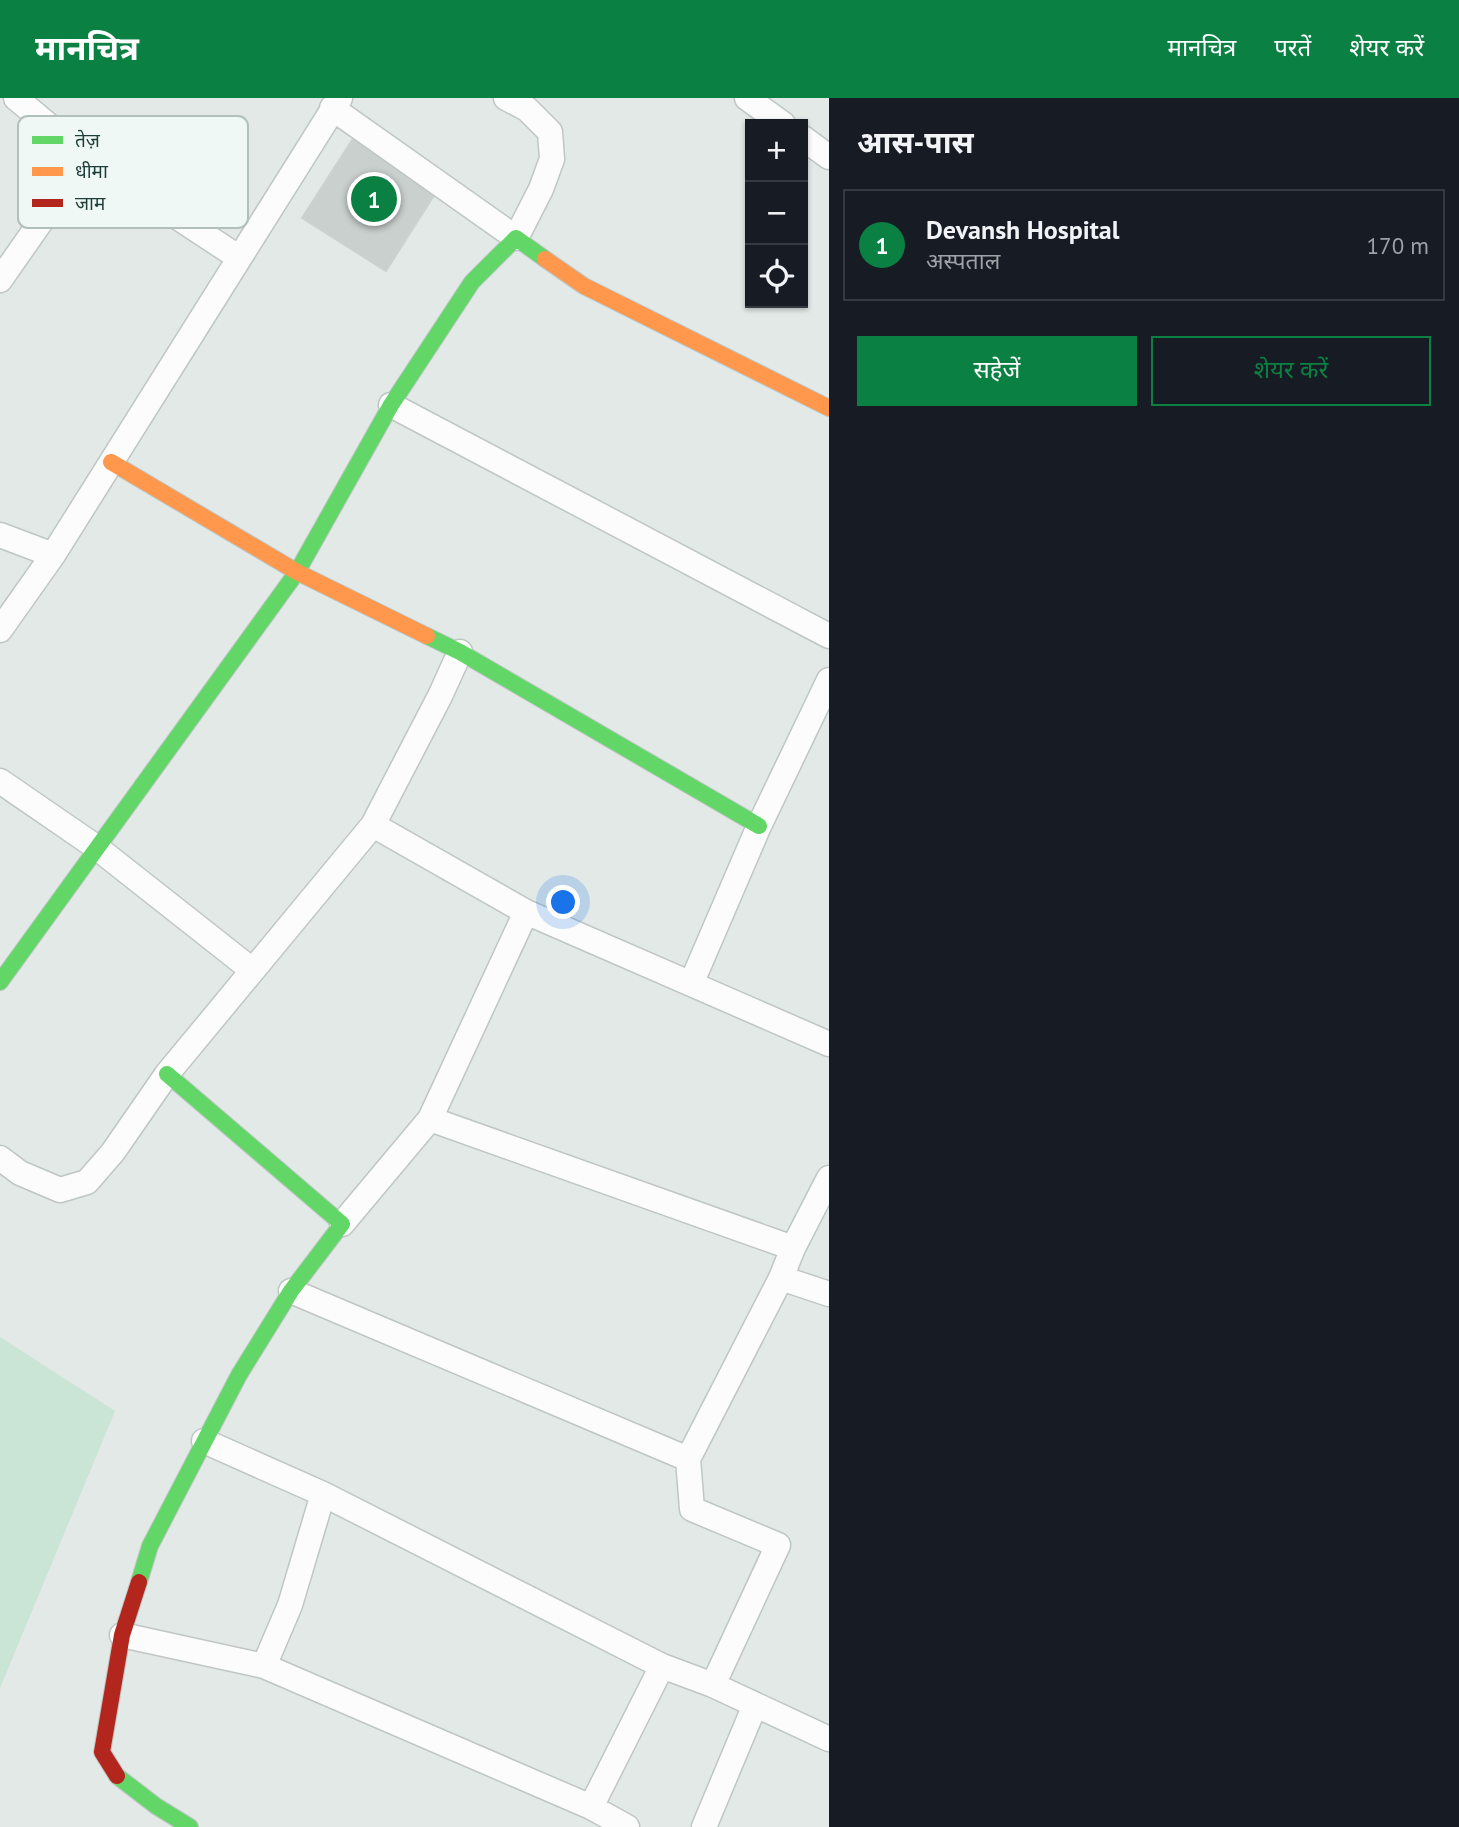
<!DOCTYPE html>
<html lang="hi">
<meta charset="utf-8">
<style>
body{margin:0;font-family:"PT Sans","Noto Sans Devanagari",sans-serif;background:#242831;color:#f1f3f6}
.controls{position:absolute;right:21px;top:21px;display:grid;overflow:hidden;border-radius:0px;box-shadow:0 2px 5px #0004}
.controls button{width:63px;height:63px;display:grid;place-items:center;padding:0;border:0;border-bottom:2px solid #363941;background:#171b24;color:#f1f3f6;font:35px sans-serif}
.you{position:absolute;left:564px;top:805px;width:24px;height:24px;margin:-18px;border:5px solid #fff;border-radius:50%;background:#1a73e8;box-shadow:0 0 0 10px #1a73e833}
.badge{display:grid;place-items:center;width:46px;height:46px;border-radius:50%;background:#0b8043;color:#fff;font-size:23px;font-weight:700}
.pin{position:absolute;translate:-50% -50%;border:4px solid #fff;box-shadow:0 2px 7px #0006}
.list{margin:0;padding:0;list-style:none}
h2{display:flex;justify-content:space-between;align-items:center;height:91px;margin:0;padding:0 28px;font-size:30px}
h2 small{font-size:23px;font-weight:400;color:#9ea1a6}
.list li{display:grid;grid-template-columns:46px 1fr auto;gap:21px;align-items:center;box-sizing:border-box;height:112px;margin:0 14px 14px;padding:0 14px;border:2px solid #363941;border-radius:0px}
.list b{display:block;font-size:26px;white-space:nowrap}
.list p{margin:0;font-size:23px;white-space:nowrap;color:#9ea1a6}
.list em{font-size:23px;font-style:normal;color:#9ea1a6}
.actions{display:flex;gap:14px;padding:21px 28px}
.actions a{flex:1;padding:16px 0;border:2px solid #0b8043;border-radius:0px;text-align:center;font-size:24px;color:#0b8043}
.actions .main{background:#0b8043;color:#fff}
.icon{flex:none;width:38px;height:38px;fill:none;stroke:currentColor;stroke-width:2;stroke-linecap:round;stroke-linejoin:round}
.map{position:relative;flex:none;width:829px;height:1729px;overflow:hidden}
header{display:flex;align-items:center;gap:42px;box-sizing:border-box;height:98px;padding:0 35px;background:#0b8043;color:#fff}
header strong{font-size:33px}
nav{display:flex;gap:38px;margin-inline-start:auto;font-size:24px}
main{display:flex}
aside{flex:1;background:#171b24}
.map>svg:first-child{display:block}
.green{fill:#cae4d5}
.building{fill:#c9d0ce;stroke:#cbd2d0;stroke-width:2}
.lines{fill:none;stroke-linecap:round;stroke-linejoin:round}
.street-casing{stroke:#bfc6c4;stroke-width:27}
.fast-casing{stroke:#bdc7c4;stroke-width:18}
.slow-casing{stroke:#bdc7c4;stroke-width:18}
.jam-casing{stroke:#bdc7c4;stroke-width:18}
.street{stroke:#fbfcfb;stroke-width:24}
.fast{stroke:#63d668;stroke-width:16}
.slow{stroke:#ff974d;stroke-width:16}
.jam{stroke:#b3261e;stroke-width:16}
.key{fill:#f0f8f5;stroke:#b1c0bd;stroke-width:2}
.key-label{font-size:19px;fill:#1e3e39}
</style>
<header>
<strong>मानचित्र</strong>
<nav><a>मानचित्र</a><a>परतें</a><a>शेयर करें</a></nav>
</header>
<main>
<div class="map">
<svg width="829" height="1729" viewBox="0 0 829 1729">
<rect width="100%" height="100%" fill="#e2e9e7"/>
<!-- green -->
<path class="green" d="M0,1239L115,1313L0,1590Z"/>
<!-- building -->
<path class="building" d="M354,39L438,91L386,173L302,120Z"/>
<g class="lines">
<defs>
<path id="street" d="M16,0L86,59L238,159
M747,0L783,26
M332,10L516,140L541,91L552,61L550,34L527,11L506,0
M803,40L829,59
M0,182L86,59
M391,307L829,538
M0,437L53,457
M0,532L53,457L340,0
M460,554L440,598L373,727L526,814L829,946
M0,683L96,749L252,872
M691,886L759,728L829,582
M430,1021L793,1150
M0,1060L20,1075L60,1092L87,1084L113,1054L167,976L373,727
M342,1126L430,1021L526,814
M781,1180L829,1196
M291,1193L688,1361
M204,1343L323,1396L662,1568L713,1587L829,1641
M122,1537L264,1568L591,1709L627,1729
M264,1568L290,1507L323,1396
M713,1587L778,1447L692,1411L688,1361L781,1180L793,1150L829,1080
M591,1709L662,1568
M704,1729L755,1607"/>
<path id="fast" d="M427,538L460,554L759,728
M0,884L297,474L391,307L472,184L516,140L545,161
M139,1484L150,1448L239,1277L291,1193L342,1126L167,976
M117,1678L156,1708L190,1729"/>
<path id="slow" d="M545,161L584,188L829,310
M111,364L297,474L427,538"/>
<path id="jam" d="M117,1678L102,1654L122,1537L139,1484"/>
</defs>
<!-- street casing -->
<use href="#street" class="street-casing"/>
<!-- fast casing -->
<use href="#fast" class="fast-casing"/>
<!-- slow casing -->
<use href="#slow" class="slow-casing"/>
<!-- jam casing -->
<use href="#jam" class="jam-casing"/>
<!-- street -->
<use href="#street" class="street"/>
<!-- fast -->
<use href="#fast" class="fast"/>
<!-- slow -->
<use href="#slow" class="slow"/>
<!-- jam -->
<use href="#jam" class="jam"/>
</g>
<!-- legend -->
<rect x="18" y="18" width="230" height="112" rx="10" class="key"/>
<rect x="32" y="38" width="31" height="8" fill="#63d668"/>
<rect x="32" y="69" width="31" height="9" fill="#ff974d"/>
<rect x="32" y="101" width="31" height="8" fill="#b3261e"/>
<g class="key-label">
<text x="75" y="49">तेज़</text>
<text x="75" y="80">धीमा</text>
<text x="75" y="112">जाम</text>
</g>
</svg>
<div class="controls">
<button>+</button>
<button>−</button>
<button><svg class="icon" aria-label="locate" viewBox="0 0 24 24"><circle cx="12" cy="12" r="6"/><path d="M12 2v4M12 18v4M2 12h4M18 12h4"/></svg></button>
</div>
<div class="you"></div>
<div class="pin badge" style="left:374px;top:101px">1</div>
</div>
<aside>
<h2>आस-पास<small></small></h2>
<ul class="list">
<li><span class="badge">1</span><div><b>Devansh Hospital</b><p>अस्पताल</p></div><em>170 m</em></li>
</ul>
<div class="actions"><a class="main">सहेजें</a><a>शेयर करें</a></div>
</aside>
</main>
